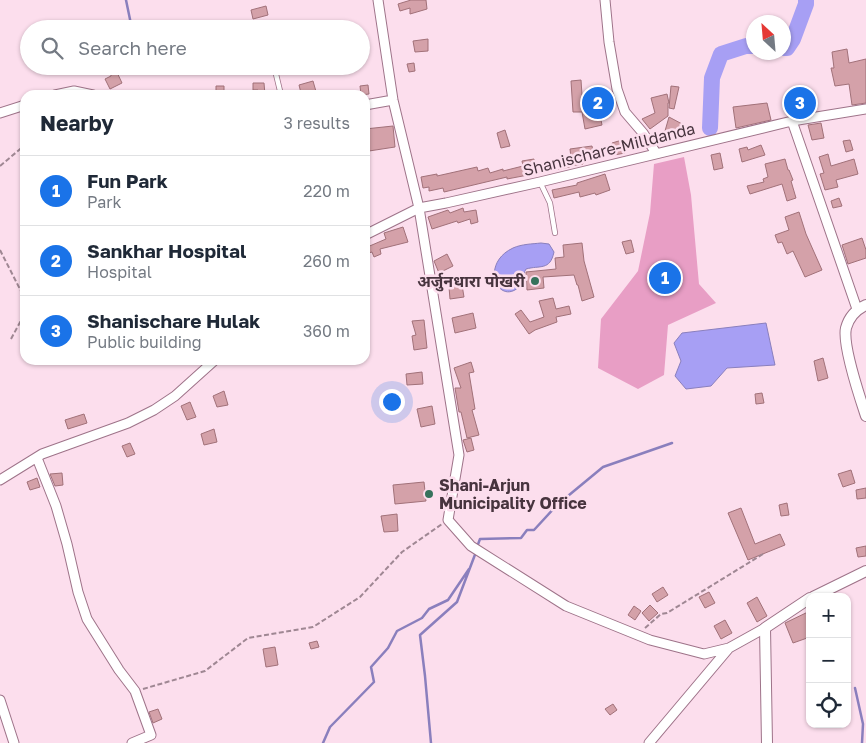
<!DOCTYPE html>
<meta charset="utf-8">
<style>
body{margin:0;font-family:"Golos Text","Noto Sans Devanagari",sans-serif;background:#f2f2f3;color:#1f2937}
.controls{position:absolute;right:15px;bottom:15px;display:grid;overflow:hidden;border-radius:10px;box-shadow:0 1px 4px #0004}
.controls button{width:45px;height:45px;display:grid;place-items:center;padding:0;border:0;border-bottom:1px solid #e0e1e3;background:#fff;color:#1f2937;font:25px sans-serif}
.compass{position:absolute;left:746px;top:15px;width:45px;height:45px;border-radius:50%;background:#fff;box-shadow:0 1px 4px #0004;rotate:334deg}
.you{position:absolute;left:391px;top:401px;width:18px;height:18px;margin:-12px;border:4px solid #fff;border-radius:50%;background:#1a73e8;box-shadow:0 0 0 8px #1a73e833}
.badge{display:grid;place-items:center;width:32px;height:32px;border-radius:50%;background:#1a73e8;color:#fff;font-size:16px;font-weight:700}
.pin{position:absolute;translate:-50% -50%;border:2px solid #fff;box-shadow:0 1px 5px #0006}
.list{margin:0;padding:0;list-style:none}
h2{display:flex;justify-content:space-between;align-items:center;height:65px;margin:0;padding:0 20px;font-size:21px}
h2 small{font-size:16px;font-weight:400;color:#747a83}
.list li{display:grid;grid-template-columns:32px 1fr auto;gap:15px;align-items:center;box-sizing:border-box;height:70px;padding:0 20px;border-top:1px solid #e0e1e3}
.list b{display:block;font-size:19px;white-space:nowrap}
.list p{margin:0;font-size:16px;white-space:nowrap;color:#747a83}
.list em{font-size:16px;font-style:normal;color:#747a83}
.icon{flex:none;width:28px;height:28px;fill:none;stroke:currentColor;stroke-width:2;stroke-linecap:round;stroke-linejoin:round}
.map{position:relative;flex:none;width:866px;height:743px;overflow:hidden}
.search{position:absolute;background:#fff;box-shadow:0 1px 4px #0004;left:20px;top:20px;width:350px;height:55px;display:flex;align-items:center;gap:12px;box-sizing:border-box;padding:0 18px;border-radius:28px;color:#747a83;font-size:19px}
.panel{position:absolute;background:#fff;box-shadow:0 1px 4px #0004;left:20px;top:90px;width:350px;height:275px;border-radius:15px}
.map>svg:first-child{display:block}
.green{fill:#e89ec5}
.water{fill:#a79ff4;stroke:#8a7fbd}
.lines{fill:none;stroke-linecap:round;stroke-linejoin:round}
.stream{stroke:#8a7fbd;stroke-width:2.5}
.river{stroke:#a79ff4;stroke-width:16}
.building{fill:#d4a1a9;stroke:#a17179}
.service-casing{stroke:#9e7389;stroke-width:6}
.minor-casing{stroke:#9e7389;stroke-width:11}
.tertiary-casing{stroke:#9e7389;stroke-width:12}
.path{stroke:#9f8793;stroke-width:2;stroke-dasharray:5 2.5;stroke-linecap:butt}
.service{stroke:#fff;stroke-width:4.5}
.minor{stroke:#fff;stroke-width:9}
.tertiary{stroke:#fff;stroke-width:10}
.poi-dot{fill:#36725c;stroke:#fcdeed;stroke-width:2}
.labels{text-anchor:middle;stroke-width:5;stroke-linejoin:round;paint-order:stroke}
.street-label{font-size:16px;fill:#47343e;stroke:#fcdeed}
.poi-label{font-size:16px;font-weight:bold;fill:#47343e;stroke:#fcdeed;text-anchor:end}
</style>
<div class="map">
<svg width="866" height="743" viewBox="0 0 866 743">
<rect width="100%" height="100%" fill="#fcdeed"/>
<!-- green -->
<path class="green" d="M684,157L691,195L699,284L716,303L668,325L664,375L638,389L598,368L601,319L638,271L650,213L654,164Z"/>
<!-- water -->
<path class="water" d="M541,243L549,244L554,252C550,271 540,265 526,269C522,275 525,282 519,287C498,306 479,264 513,248C522,244 532,244 541,243Z
M766,323L775,365L727,368L711,386L686,389L675,376L681,361L674,343L682,333Z"/>
<g class="lines">
<!-- stream -->
<path class="stream" d="M126,0L132,29
M477,547L480,539L521,538L527,530H534L557,505L603,467L672,443
M855,688L863,724L862,743
M323,743L330,727L374,682L371,667L388,648L397,631L422,618L429,609L448,600L469,569
M431,743L425,676L420,635L457,602L476,552"/>
<!-- river -->
<path class="river" d="M784,48H787L793,39L806,4V0
M710,128L712,78L721,54L746,46H754"/>
</g>
<!-- building -->
<path class="building" d="M411,0H426L427,9L410,14V8L400,11L398,4Z
M266,6L268,15L253,19L251,10Z
M428,39V51L415,52L413,41Z
M847,49L849,63L866,59V103L852,105L849,84L835,86L831,68H834L832,52Z
M414,63L415,71L409,72L407,64Z
M111,66H114L122,83L110,89L105,79L111,76Z
M581,80L582,95L603,92L605,104L598,105L602,125L585,129L582,112H573L571,81Z
M313,81L317,95H310L309,91L301,93L299,85Z
M253,83H264L265,95H259L258,90H253Z
M368,85L369,94L361,95L360,86Z
M216,86H224V94H216Z
M671,86L679,87L674,109L669,108Z
M667,94L669,103H668V116L650,129L642,119L655,113L651,98Z
M800,98L805,108L792,114L787,104Z
M767,103L771,120L736,128L733,107Z
M669,117L684,125L677,138L665,131Z
M821,123L824,138L812,140L808,125Z
M393,126L395,147L369,151L368,142L365,143V129Z
M505,130L510,146L501,148L497,133Z
M622,140L625,153L614,155L612,143Z
M850,140L853,150L846,152L843,141Z
M761,145L765,155L742,162L739,149L747,147L748,150Z
M592,146L594,157L582,159L583,164L569,166L570,167L507,179V177L444,192L443,188L429,191V187L423,188L421,177L437,174V176L477,167L478,171L488,168L490,173L503,169V171L523,166L522,161L534,159L535,164L571,158L570,149Z
M720,153L723,168L714,170L711,155Z
M828,154L831,166L854,159L858,174L836,180L838,187L825,190L820,174L824,173L819,157Z
M785,159L788,170H789L793,180L791,181L796,198L787,201L782,184L750,194L747,186L764,182L763,179L768,177L765,164Z
M605,174L610,190L596,195L595,193L580,197L579,192L554,198L552,190L577,185V183Z
M839,198L842,206L833,208L831,201Z
M463,208L464,212L476,210L478,222L471,224L470,219L458,223L457,221L432,229L428,217L448,210L450,213Z
M799,212L806,234L822,270L805,277L793,251L787,254L782,242L778,243L775,235L789,230L785,217Z
M403,227L408,242L380,249L381,254L374,257L372,252L365,254V248L386,239L384,233Z
M862,238L866,250V258L848,264L842,245Z
M631,240L634,252L626,254L622,242Z
M582,243L584,261L594,297L582,301L578,285H577L574,275L543,277L544,288L527,290L526,272L556,269L555,258L564,257L563,245Z
M447,254L453,266L439,273L434,261Z
M462,285L464,297L450,299L449,287Z
M553,298L556,309L569,306L571,314L556,317L557,322L535,330L529,334L515,314L521,310L530,322L544,317L539,301Z
M473,313L476,328L455,333L452,318Z
M424,320L427,348L414,350L412,336L416,335L412,321Z
M823,358L828,378L818,381L814,361Z
M471,362L474,372L469,373L475,409L472,410L479,435L467,438L461,412H459L455,388H461L454,368Z
M422,372L423,384L407,385L406,374Z
M224,391L228,405L217,407L213,396Z
M762,393L764,403L756,404L755,394Z
M190,402L196,417L187,420L181,406Z
M432,406L435,424L421,427L417,409Z
M84,414L87,423L68,429L65,420Z
M214,429L217,442L204,445L201,434Z
M471,438L474,450L467,452L463,440Z
M130,443L135,454L127,457L122,446Z
M851,470L855,483L843,487L838,474Z
M62,473L63,485L55,486L50,474Z
M37,478L40,487L30,490L27,482Z
M424,482L426,501L395,504L393,485Z
M866,488V498L857,499L856,490Z
M787,503L789,515L781,516L779,505Z
M741,508L755,544L780,534L785,545L748,560L728,513Z
M397,514L398,531L384,532L381,516Z
M866,546V556L858,557L856,548Z
M663,587L668,595L657,602L652,594Z
M709,592L715,603L705,608L699,597Z
M757,597L767,616L757,622L747,603Z
M650,605L658,613L649,621L642,613Z
M634,606L641,611L635,620L628,615Z
M810,611V637L793,643L785,623Z
M725,620L732,633L721,639L714,626Z
M317,641L319,647L311,649L309,643Z
M275,647L278,665L266,667L263,649Z
M613,704L617,710L610,715L605,709Z
M158,709L162,719L153,723L149,712Z"/>
<g class="lines">
<defs>
<path id="service" d="M244,29L255,26H265L266,29
M274,66L281,95
M540,182L550,203L555,233"/>
<path id="minor" d="M378,0L393,100L419,208L459,455L448,520L471,546L566,606L650,640L704,654L729,648L765,628
M605,0L609,42L617,89L625,112L643,133L656,153
M55,95L74,91L93,95
M365,105L393,100
M0,113L25,105
M792,121L857,309
M365,235L419,208L446,203L540,182L792,121L866,109
M37,458L56,506L67,544L78,592L87,619L119,670L135,691L151,735L132,743
M0,480L42,454L128,423L154,410L175,396L215,360
M0,700L14,743
M649,743L729,648"/>
<path id="tertiary" d="M866,305C857,309 849,317 846,328C842,345 860,398 866,416
M813,597L866,571
M767,743L765,628L810,598"/>
</defs>
<!-- service casing -->
<use href="#service" class="service-casing"/>
<!-- minor casing -->
<use href="#minor" class="minor-casing"/>
<!-- tertiary casing -->
<use href="#tertiary" class="tertiary-casing"/>
<!-- path -->
<path class="path" d="M0,166L25,145
M0,250L25,299
M11,339L25,313
M645,628L661,614L667,613L763,554
M143,689L205,671L248,638L313,627L360,597L402,552L442,524"/>
<!-- service -->
<use href="#service" class="service"/>
<!-- minor -->
<use href="#minor" class="minor"/>
<!-- tertiary -->
<use href="#tertiary" class="tertiary"/>
</g>
<!-- markers -->
<g class="poi-dot">
<circle cx="535" cy="281" r="5"/>
<circle cx="429" cy="494" r="5"/>
</g>
<g class="labels">
<!-- street labels -->
<g class="street-label">
<text transform="translate(609 149) rotate(-14)" y="6">Shanischare-Milldanda</text>
</g>
<!-- poi labels -->
<g class="poi-label">
<text x="525" y="287">अर्जुनधारा पोखरी</text>
<text x="439" y="491" text-anchor="start">Shani-Arjun<tspan x="439" dy="18">Municipality Office</tspan></text>
</g>
</g>
</svg>
<div class="controls">
<button>+</button>
<button>−</button>
<button><svg class="icon" aria-label="locate" viewBox="0 0 24 24"><circle cx="12" cy="12" r="6"/><path d="M12 2v4M12 18v4M2 12h4M18 12h4"/></svg></button>
</div>
<svg class="compass" viewBox="-18 -18 36 36"><path d="M0-13l5 13h-10z" fill="#e53935"/><path d="M0 13l5-13h-10z" fill="#747a83"/></svg>
<div class="you"></div>
<div class="pin badge" style="left:665px;top:278px">1</div>
<div class="pin badge" style="left:598px;top:103px">2</div>
<div class="pin badge" style="left:800px;top:103px">3</div>
<div class="search"><svg class="icon" aria-label="search" viewBox="0 0 24 24"><circle cx="10" cy="10" r="6"/><path d="M15 15l6 6"/></svg>Search here</div>
<section class="panel">
<h2>Nearby<small>3 results</small></h2>
<ul class="list">
<li><span class="badge">1</span><div><b>Fun Park</b><p>Park</p></div><em>220 m</em></li>
<li><span class="badge">2</span><div><b>Sankhar Hospital</b><p>Hospital</p></div><em>260 m</em></li>
<li><span class="badge">3</span><div><b>Shanischare Hulak</b><p>Public building</p></div><em>360 m</em></li>
</ul>
</section>
</div>
